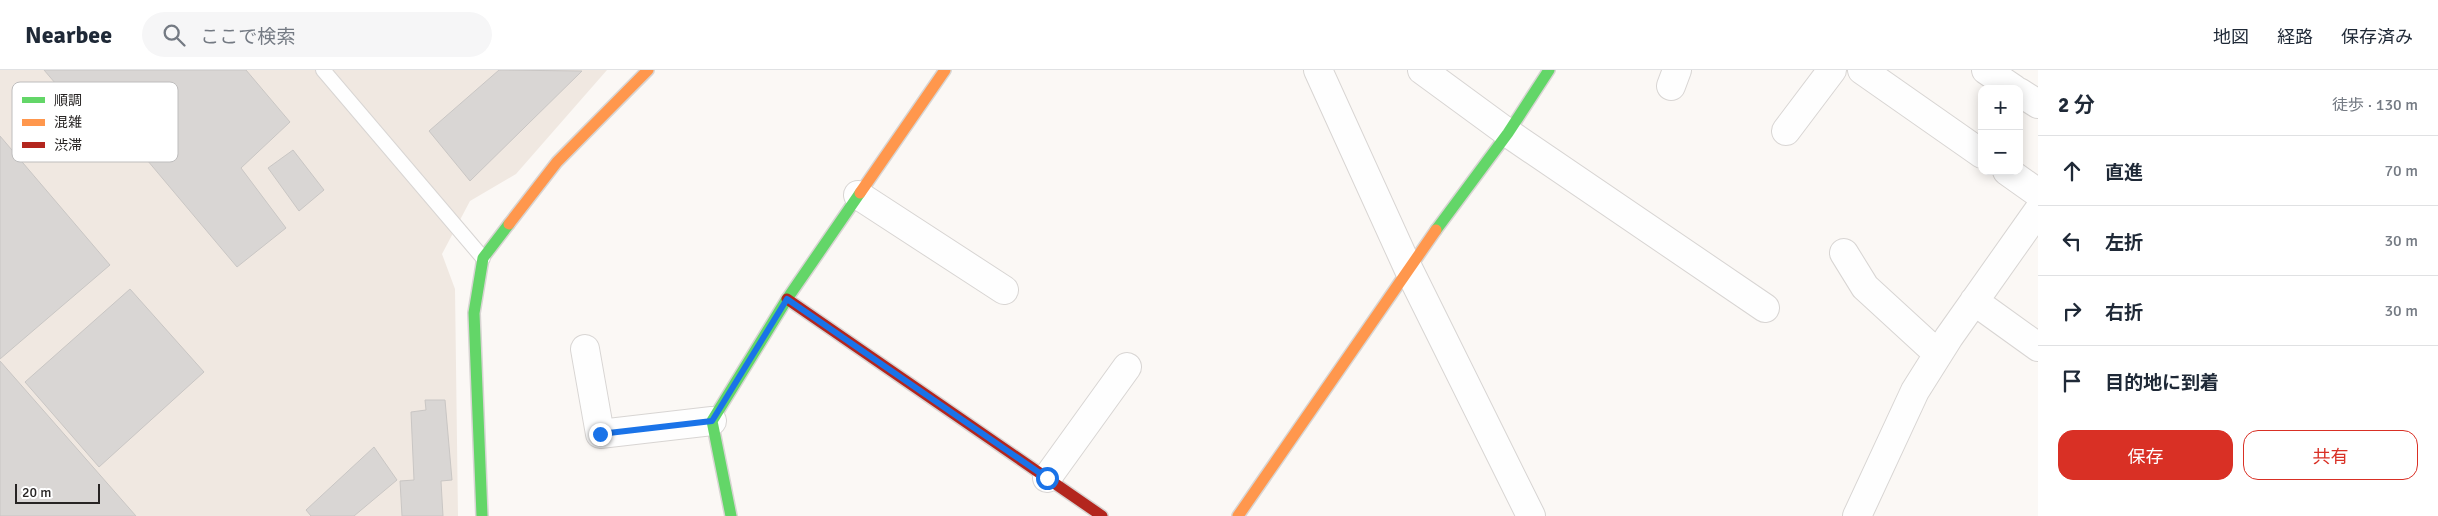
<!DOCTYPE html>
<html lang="ja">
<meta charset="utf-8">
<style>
body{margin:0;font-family:Signika,"Noto Sans JP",sans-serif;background:#f6f6f7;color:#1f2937}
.controls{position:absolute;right:15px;top:15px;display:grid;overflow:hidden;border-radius:10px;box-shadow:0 2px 12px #0003}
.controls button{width:45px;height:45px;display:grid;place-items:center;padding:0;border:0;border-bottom:1px solid #e0e1e3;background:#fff;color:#1f2937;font:25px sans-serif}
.scale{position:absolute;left:15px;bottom:12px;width:85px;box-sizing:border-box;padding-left:5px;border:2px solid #272423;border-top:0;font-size:14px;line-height:18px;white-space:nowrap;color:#272423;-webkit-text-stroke:4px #fff;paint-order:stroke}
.stop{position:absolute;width:15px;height:15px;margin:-11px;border:4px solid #1a73e8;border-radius:50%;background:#fff}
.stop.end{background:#1a73e8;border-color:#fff;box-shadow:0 1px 5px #0008}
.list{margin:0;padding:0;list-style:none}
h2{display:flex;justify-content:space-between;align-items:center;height:65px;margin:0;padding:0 20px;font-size:21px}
h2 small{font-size:16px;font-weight:400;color:#747a83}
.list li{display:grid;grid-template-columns:32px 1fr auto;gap:15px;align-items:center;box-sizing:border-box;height:70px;padding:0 20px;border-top:1px solid #e0e1e3}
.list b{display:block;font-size:19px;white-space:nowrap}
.list em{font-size:16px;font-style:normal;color:#747a83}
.actions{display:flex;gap:10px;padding:15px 20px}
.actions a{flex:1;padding:11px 0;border:1px solid #d93025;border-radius:15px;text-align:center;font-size:18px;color:#d93025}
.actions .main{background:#d93025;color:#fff}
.icon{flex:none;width:28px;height:28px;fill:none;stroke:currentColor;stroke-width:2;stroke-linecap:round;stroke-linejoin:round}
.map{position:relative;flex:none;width:2038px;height:446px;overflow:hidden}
header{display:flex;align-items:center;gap:30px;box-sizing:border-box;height:70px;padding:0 25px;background:#fff;border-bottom:1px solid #e0e1e3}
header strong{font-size:24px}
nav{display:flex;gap:28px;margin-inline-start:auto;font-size:18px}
.search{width:350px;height:45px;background:#f6f6f7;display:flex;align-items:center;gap:12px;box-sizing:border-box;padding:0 18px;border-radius:28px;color:#747a83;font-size:19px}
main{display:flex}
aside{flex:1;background:#fff}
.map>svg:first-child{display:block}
.built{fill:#f0e8e1}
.building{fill:#d9d6d4;stroke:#c9c6c4}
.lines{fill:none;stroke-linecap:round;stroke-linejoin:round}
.lane-casing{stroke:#d8d5d3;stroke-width:16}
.street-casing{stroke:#d8d5d3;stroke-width:30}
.fast-casing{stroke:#d8d5d3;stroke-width:14}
.slow-casing{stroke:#d8d5d3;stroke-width:14}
.jam-casing{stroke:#d8d5d3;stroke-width:14}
.lane{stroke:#fefefe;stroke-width:14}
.street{stroke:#fefefe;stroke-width:28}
.fast{stroke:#63d668;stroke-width:11}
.slow{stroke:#ff974d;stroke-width:11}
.jam{stroke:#b3261e;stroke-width:11}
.route{stroke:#1a73e8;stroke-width:6}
.key{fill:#fff;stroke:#bebdbd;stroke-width:1}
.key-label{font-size:14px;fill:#272423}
</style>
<header>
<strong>Nearbee</strong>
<div class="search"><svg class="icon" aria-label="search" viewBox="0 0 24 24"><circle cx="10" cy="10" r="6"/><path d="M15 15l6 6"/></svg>ここで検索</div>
<nav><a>地図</a><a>経路</a><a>保存済み</a></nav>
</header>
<main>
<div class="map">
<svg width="2038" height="446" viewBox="0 0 2038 446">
<rect width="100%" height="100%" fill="#fbf8f5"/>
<!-- built -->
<path class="built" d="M0,0H607L516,104L470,131L442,184L455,219L458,446H0Z"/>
<!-- building -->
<path class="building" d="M44,0H246L290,52L241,98L286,158L237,197L84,15L67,27Z
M499,0L582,1L470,111L429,61Z
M0,66L110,195L0,289Z
M293,80L324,120L299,141L268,98Z
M130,219L204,302L99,397L25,312Z
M0,291L136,446H0Z
M425,330H445L452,410L441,411L443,446H402L400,411L414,410L411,342L426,340Z
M374,377L397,410L354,446H311L306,440Z"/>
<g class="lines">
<defs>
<path id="lane" d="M323,0L483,188"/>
<path id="street" d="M1318,0L1408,198L1531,446
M1422,0L1508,63L1765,238
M1862,0L1982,84
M1986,0L2014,19
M1671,16L1677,0
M2019,22L2038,34
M1786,61L1832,0
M2007,101L2038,123
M858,125L1004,220
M1844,183L1865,217L1938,284
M1974,231L2038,277
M585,279L600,364L712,351
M1047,408L1127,297
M1857,446L1915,321L1949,267L2038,141"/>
<path id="fast" d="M1436,160L1508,63L1549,0
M482,446L474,243L483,188L509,154
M731,446L712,351L787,229L860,123"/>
<path id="slow" d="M860,123L945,0
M509,154L557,92L648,0
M1238,446L1436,160"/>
<path id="jam" d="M787,229L1102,446"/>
</defs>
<!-- lane casing -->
<use href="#lane" class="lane-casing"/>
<!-- street casing -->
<use href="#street" class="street-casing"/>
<!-- fast casing -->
<use href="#fast" class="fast-casing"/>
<!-- slow casing -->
<use href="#slow" class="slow-casing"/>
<!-- jam casing -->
<use href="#jam" class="jam-casing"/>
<!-- lane -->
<use href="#lane" class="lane"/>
<!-- street -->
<use href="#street" class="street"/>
<!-- fast -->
<use href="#fast" class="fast"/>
<!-- slow -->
<use href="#slow" class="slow"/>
<!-- jam -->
<use href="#jam" class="jam"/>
</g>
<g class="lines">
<!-- route -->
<path class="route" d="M600,364L712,351L787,229L1047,408"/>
</g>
<!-- legend -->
<rect x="12" y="12" width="166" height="80" rx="8" class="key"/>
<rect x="22" y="27" width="23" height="6" fill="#63d668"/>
<rect x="22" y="49" width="23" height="7" fill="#ff974d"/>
<rect x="22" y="72" width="23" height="6" fill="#b3261e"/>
<g class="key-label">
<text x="54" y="35">順調</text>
<text x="54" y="57">混雑</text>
<text x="54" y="80">渋滞</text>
</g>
</svg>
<div class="controls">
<button>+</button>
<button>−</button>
</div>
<div class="scale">20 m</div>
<div class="stop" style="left:1047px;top:408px"></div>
<div class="stop end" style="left:600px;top:364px"></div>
</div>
<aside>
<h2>2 分<small>徒歩 · 130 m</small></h2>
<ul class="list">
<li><svg class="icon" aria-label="ahead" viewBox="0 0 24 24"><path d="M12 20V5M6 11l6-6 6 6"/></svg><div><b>直進</b></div><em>70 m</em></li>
<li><svg class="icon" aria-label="left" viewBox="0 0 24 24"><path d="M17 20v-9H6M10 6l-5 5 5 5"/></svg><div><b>左折</b></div><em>30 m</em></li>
<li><svg class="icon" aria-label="right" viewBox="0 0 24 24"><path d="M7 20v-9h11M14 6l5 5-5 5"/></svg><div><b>右折</b></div><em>30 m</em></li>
<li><svg class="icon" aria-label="arrive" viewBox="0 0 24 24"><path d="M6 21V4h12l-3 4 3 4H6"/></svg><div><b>目的地に到着</b></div></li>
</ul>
<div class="actions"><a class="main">保存</a><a>共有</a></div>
</aside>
</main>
